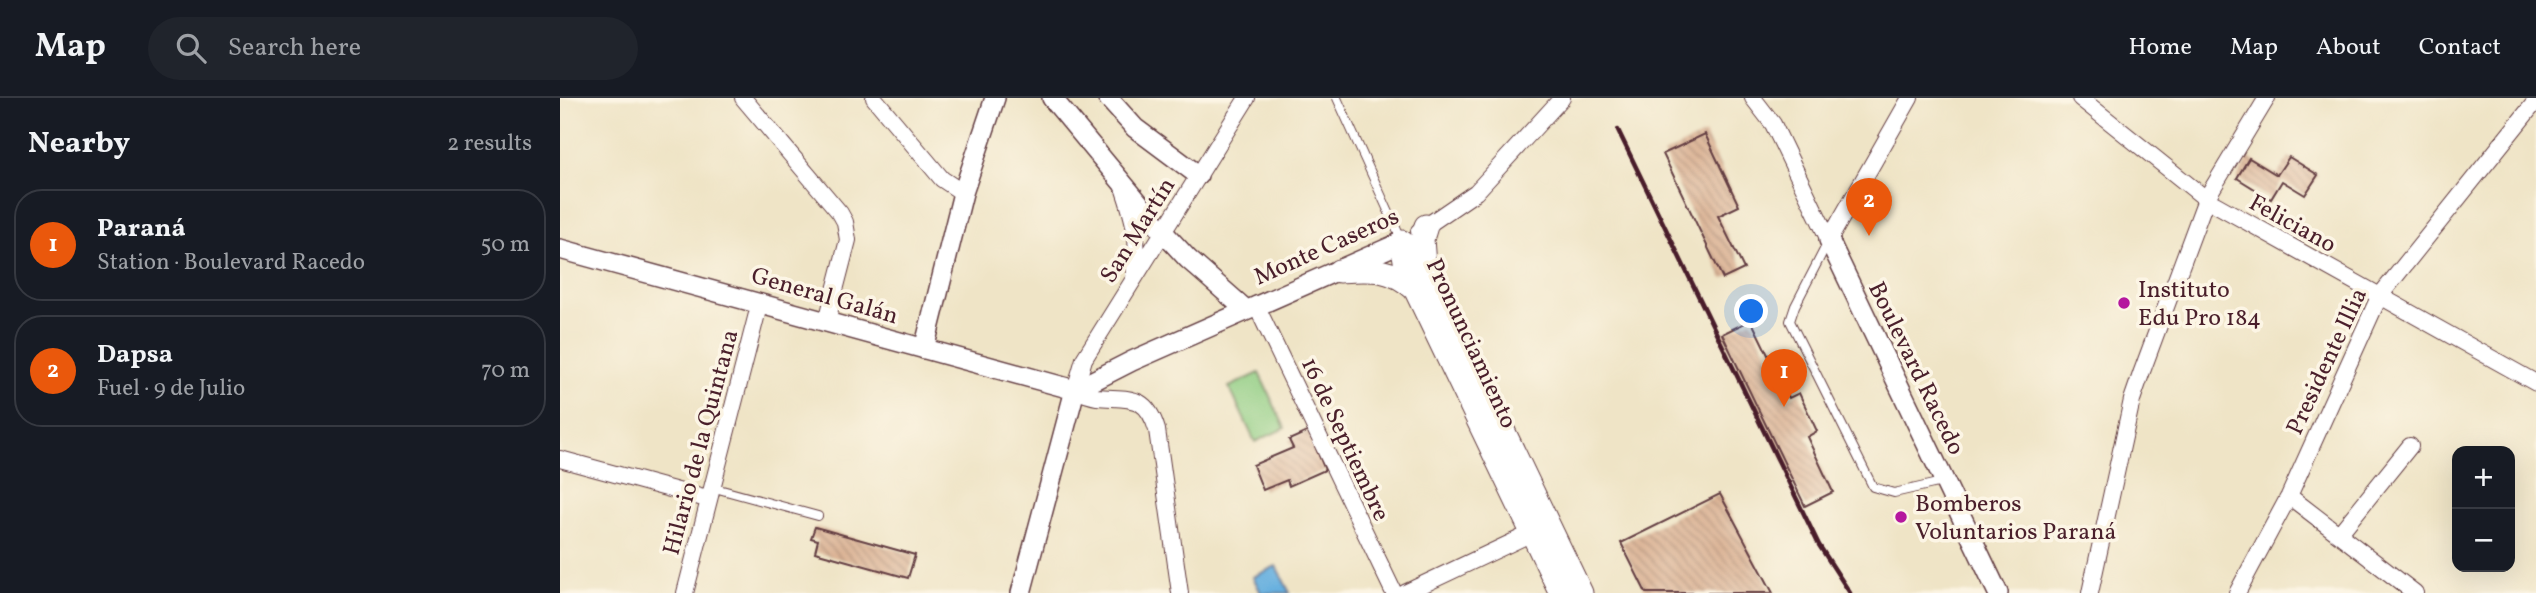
<!DOCTYPE html>
<meta charset="utf-8">
<style>
body{margin:0;font-family:Vollkorn,serif;background:#20242c;color:#f1f3f6}
.controls{position:absolute;right:21px;bottom:21px;display:grid;overflow:hidden;border-radius:14px;box-shadow:0 7px 28px #0002}
.controls button{width:63px;height:63px;display:grid;place-items:center;padding:0;border:0;border-bottom:2px solid #363941;background:#171b24;color:#f1f3f6;font:35px sans-serif}
.you{position:absolute;left:1192px;top:214px;width:24px;height:24px;margin:-18px;border:5px solid #fff;border-radius:50%;background:#1a73e8;box-shadow:0 0 0 10px #1a73e833}
.badge{display:grid;place-items:center;width:46px;height:46px;border-radius:50%;background:#ea580c;color:#fff;font-size:23px;font-weight:700}
.pin{position:absolute;translate:-50% -58px;filter:drop-shadow(0 2px 4px #0008)}
.pin::after{content:'';position:absolute;top:37px;width:24px;height:21px;background:inherit;clip-path:polygon(0 0,100% 0,50% 100%)}
.list{margin:0;padding:0;list-style:none}
h2{display:flex;justify-content:space-between;align-items:center;height:91px;margin:0;padding:0 28px;font-size:30px}
h2 small{font-size:23px;font-weight:400;color:#9ea1a6}
.list li{display:grid;grid-template-columns:46px 1fr auto;gap:21px;align-items:center;box-sizing:border-box;height:112px;margin:0 14px 14px;padding:0 14px;border:2px solid #363941;border-radius:28px}
.list b{display:block;font-size:26px;white-space:nowrap}
.list p{margin:0;font-size:23px;white-space:nowrap;color:#9ea1a6}
.list em{font-size:23px;font-style:normal;color:#9ea1a6}
.icon{flex:none;width:38px;height:38px;fill:none;stroke:currentColor;stroke-width:2;stroke-linecap:round;stroke-linejoin:round}
.map{position:relative;flex:none;width:1976px;height:495px;overflow:hidden}
header{display:flex;align-items:center;gap:42px;box-sizing:border-box;height:98px;padding:0 35px;background:#171b24;border-bottom:2px solid #363941}
header strong{font-size:33px}
nav{display:flex;gap:38px;margin-inline-start:auto;font-size:24px}
.search{width:490px;height:63px;background:#20242c;display:flex;align-items:center;gap:18px;box-sizing:border-box;padding:0 24px;border-radius:38px;color:#9ea1a6;font-size:26px}
main{display:flex}
aside{flex:1;background:#171b24}
.map>svg:first-child{display:block}
.pitch{fill:#90cd83;stroke:#6d7657;stroke-width:2}
.water{fill:#68b0df;stroke:#596885;stroke-width:2}
.building{fill:url(#building-back-hatch)}
.lines{fill:none;stroke-linecap:round;stroke-linejoin:round}
.service-casing{stroke:#633d42;stroke-width:10}
.minor-casing{stroke:#633d42;stroke-width:18}
.tertiary-casing{stroke:#633d42;stroke-width:22}
.secondary-casing{stroke:#633d42;stroke-width:25}
.service{stroke:#fff;stroke-width:8}
.minor{stroke:#fff;stroke-width:16}
.tertiary{stroke:#fff;stroke-width:19}
.secondary{stroke:#fff;stroke-width:23}
.rail{stroke:#4a1f2b;stroke-width:4.5}
.poi-dot{fill:#b5179e;stroke:#fcf5e5;stroke-width:2.5}
.labels{text-anchor:middle;stroke-width:7;stroke-linejoin:round;paint-order:stroke}
.street-label{font-size:24px;fill:#4a1f2b;stroke:#fcf5e5}
.poi-label{font-size:24px;fill:#4a1f2b;stroke:#fcf5e5;text-anchor:start}
</style>
<header>
<strong>Map</strong>
<div class="search"><svg class="icon" aria-label="search" viewBox="0 0 24 24"><circle cx="10" cy="10" r="6"/><path d="M15 15l6 6"/></svg>Search here</div>
<nav><a>Home</a><a>Map</a><a>About</a><a>Contact</a></nav>
</header>
<main>
<aside>
<h2>Nearby<small>2 results</small></h2>
<ul class="list">
<li><span class="badge">1</span><div><b>Paraná</b><p>Station · Boulevard Racedo</p></div><em>50 m</em></li>
<li><span class="badge">2</span><div><b>Dapsa</b><p>Fuel · 9 de Julio</p></div><em>70 m</em></li>
</ul>
</aside>
<div class="map">
<svg width="1976" height="495" viewBox="0 0 1976 495">
<defs>
<pattern id="building-back-hatch" width="6" height="6" patternUnits="userSpaceOnUse" patternTransform="scale(1.75)"><rect width="6" height="6" fill="#d9af90"/><path d="M-1 5l2 2M0 0l6 6M5-1l2 2" fill="none" stroke="#b28e76"/></pattern>
</defs>
<rect width="100%" height="100%" fill="#fcf5e5"/>
<filter id="ink" filterUnits="userSpaceOnUse"><feTurbulence type="fractalNoise" baseFrequency=".0143" numOctaves="2"/><feDisplacementMap in="SourceGraphic" scale="14" xChannelSelector="R" yChannelSelector="G"/><feConvolveMatrix kernelMatrix="1 2 1 2 8 2 1 2 1" color-interpolation-filters="sRGB"/></filter>
<filter id="wash" filterUnits="userSpaceOnUse"><feTurbulence type="fractalNoise" baseFrequency=".00686" numOctaves="4" result="noise"/><feDisplacementMap in="SourceGraphic" scale="28" xChannelSelector="R" yChannelSelector="G"/><feGaussianBlur stdDeviation="1.57" result="paint"/><feColorMatrix in="noise" values="0 0 0 0 0 0 0 0 0 0 0 0 0 0 0 0 0 1.4 0 .05"/><feComposite in="paint" operator="in"/></filter>
<g filter="url(#wash)">
<rect width="100%" height="100%" fill="#efe4c6"/>
<!-- pitch -->
<path class="pitch" d="M699,275L725,330L695,344L669,289Z"/>
<!-- water -->
<path class="water" d="M716,468L730,495H701L693,479Z"/>
<g id="blocks">
<!-- building -->
<path class="building" d="M1145,36L1179,108L1158,118L1184,171L1163,181L1103,56Z
M1729,59L1758,77L1745,97L1722,83L1711,101L1677,80L1689,60L1717,77Z
M1191,222L1229,300L1239,295L1257,333L1247,339L1273,394L1245,408L1162,236Z
M749,333L765,372L729,388L727,382L703,392L693,367L733,350L729,342Z
M1160,396L1213,495H1086L1061,445Z
M255,429L355,457L348,480L255,454L258,442L251,440Z"/>
</g>
</g>
<g filter="url(#ink)">
<use href="#blocks" fill-opacity="0" stroke="#633d42" stroke-width="2"/>
<g class="lines">
<defs>
<path id="service" d="M777,0L841,141
M1268,144L1235,208L1230,223L1313,389L1334,395L1382,384
M151,389L258,418"/>
<path id="minor" d="M183,0L280,115L285,124L288,142L267,223
M314,0L382,81L403,95
M1193,0L1213,26L1269,142
M1520,0L1646,101L1976,285
M563,89C573,118 581,145 574,176
M859,133L916,94L1002,0
M1269,142L1350,0
M696,207L834,495
M0,361L147,401
M1729,398L1855,495
M1779,436L1850,348
M125,495L200,204
M620,495L597,332C586,295 569,302 537,299C530,298 522,295 515,292L524,261L687,0
M845,495L972,435
M1530,495L1572,302L1581,276L1646,101L1707,0
M1677,495L1729,398L1819,199L1976,3"/>
<path id="tertiary" d="M492,0L603,134L628,161L686,212
M548,0L575,30L638,77
M1269,142L1438,495
M0,151L515,292
M364,251L403,95L435,0
M515,292L572,263L842,144
M461,495L515,292"/>
<path id="secondary" d="M842,144L864,167L1021,495
M842,144L847,174L1001,495
M864,167L862,141L866,128
M779,173C811,171 830,169 855,191"/>
</defs>
<!-- service casing -->
<use href="#service" class="service-casing"/>
<!-- minor casing -->
<use href="#minor" class="minor-casing"/>
<!-- tertiary casing -->
<use href="#tertiary" class="tertiary-casing"/>
<!-- secondary casing -->
<use href="#secondary" class="secondary-casing"/>
<!-- service -->
<use href="#service" class="service"/>
<!-- minor -->
<use href="#minor" class="minor"/>
<!-- tertiary -->
<use href="#tertiary" class="tertiary"/>
<!-- secondary -->
<use href="#secondary" class="secondary"/>
<!-- rail -->
<path class="rail" d="M1058,32L1259,447L1290,495"/>
</g>
</g>
<!-- markers -->
<g class="poi-dot">
<circle cx="1564" cy="205" r="7"/>
<circle cx="1341" cy="419" r="7"/>
</g>
<g class="labels">
<!-- street labels -->
<g class="street-label">
<text transform="translate(1733 125) rotate(29)" y="8">Feliciano</text>
<text transform="translate(577 132) rotate(-58)" y="8">San Martín</text>
<text transform="translate(766 148) rotate(-24)" y="8">Monte Caseros</text>
<text transform="translate(265 197) rotate(16)" y="8">General Galán</text>
<text transform="translate(912 245) rotate(65)" y="8">Pronunciamiento</text>
<text transform="translate(1766 263) rotate(-65)" y="8">Presidente Illia</text>
<text transform="translate(1357 270) rotate(64)" y="8">Boulevard Racedo</text>
<text transform="translate(786 341) rotate(65)" y="8">16 de Septiembre</text>
<text transform="translate(140 344) rotate(-75)" y="8">Hilario de la Quintana</text>
</g>
<!-- poi labels -->
<g class="poi-label">
<text x="1578" y="199">Instituto<tspan x="1578" dy="28">Edu Pro 184</tspan></text>
<text x="1355" y="413">Bomberos<tspan x="1355" dy="28">Voluntarios Paraná</tspan></text>
</g>
</g>
</svg>
<div class="controls">
<button>+</button>
<button>−</button>
</div>
<div class="you"></div>
<div class="pin badge" style="left:1224px;top:309px">1</div>
<div class="pin badge" style="left:1309px;top:138px">2</div>
</div>
</main>
